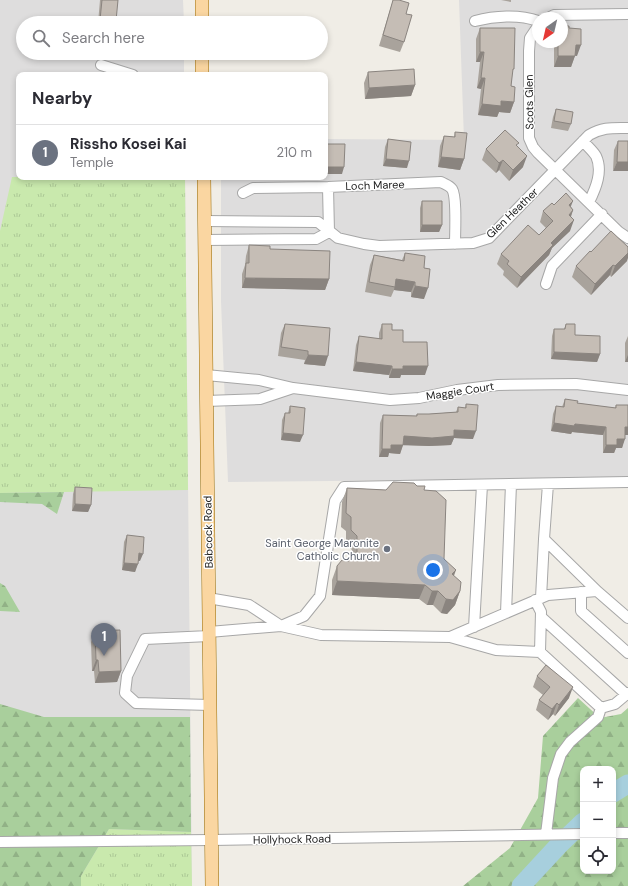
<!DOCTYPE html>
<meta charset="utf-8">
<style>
body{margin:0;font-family:"DM Sans",sans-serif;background:#f7f7f7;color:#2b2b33}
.controls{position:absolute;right:12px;bottom:12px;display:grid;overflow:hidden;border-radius:8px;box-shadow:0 2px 6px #0003}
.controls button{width:36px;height:36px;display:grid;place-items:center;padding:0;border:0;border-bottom:1px solid #e1e1e2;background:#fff;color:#2b2b33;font:20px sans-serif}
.compass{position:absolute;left:532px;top:12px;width:36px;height:36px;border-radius:50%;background:#fff;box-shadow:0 2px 6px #0003;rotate:214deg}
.you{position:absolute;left:433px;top:570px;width:14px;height:14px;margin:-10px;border:3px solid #fff;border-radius:50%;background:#1a73e8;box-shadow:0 0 0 6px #1a73e833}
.badge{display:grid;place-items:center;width:26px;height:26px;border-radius:50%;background:#cc0903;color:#fff;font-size:13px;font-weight:700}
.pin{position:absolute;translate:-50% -33px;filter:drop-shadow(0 1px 2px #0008)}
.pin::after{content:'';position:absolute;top:21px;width:14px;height:12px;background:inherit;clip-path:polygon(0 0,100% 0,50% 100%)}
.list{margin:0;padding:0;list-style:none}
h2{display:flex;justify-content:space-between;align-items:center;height:52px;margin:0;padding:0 16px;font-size:17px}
h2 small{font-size:13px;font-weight:400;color:#7c7c81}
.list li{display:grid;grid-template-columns:26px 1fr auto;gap:12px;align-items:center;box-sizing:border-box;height:56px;padding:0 16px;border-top:1px solid #e1e1e2}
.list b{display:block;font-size:15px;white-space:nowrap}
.list p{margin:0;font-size:13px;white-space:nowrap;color:#7c7c81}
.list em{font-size:13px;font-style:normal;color:#7c7c81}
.icon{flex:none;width:22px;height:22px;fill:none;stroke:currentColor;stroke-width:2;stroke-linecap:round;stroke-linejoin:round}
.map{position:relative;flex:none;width:628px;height:886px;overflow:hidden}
.search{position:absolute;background:#fff;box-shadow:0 2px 6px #0003;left:16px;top:16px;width:312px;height:44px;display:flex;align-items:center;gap:10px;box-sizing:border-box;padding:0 14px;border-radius:22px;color:#7c7c81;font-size:15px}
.panel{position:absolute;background:#fff;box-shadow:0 2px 6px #0003;left:16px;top:72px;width:312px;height:108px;border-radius:8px}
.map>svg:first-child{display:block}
.residential{fill:#dedddd;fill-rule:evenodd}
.grass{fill:url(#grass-tufts)}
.forest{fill:url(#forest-firs);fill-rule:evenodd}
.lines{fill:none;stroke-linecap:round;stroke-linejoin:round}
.river{stroke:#a7cfdd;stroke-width:19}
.minor-casing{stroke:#a7a7a7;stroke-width:12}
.major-casing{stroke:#986b03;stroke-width:14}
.minor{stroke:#fff;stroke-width:10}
.major{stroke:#fad6a1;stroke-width:13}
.wall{fill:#a9a39c}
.shaded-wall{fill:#8a847f}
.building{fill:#c5bdb5;stroke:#8a847f}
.worship-dot{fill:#6b7280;stroke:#fff;stroke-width:1.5}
.labels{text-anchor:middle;stroke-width:3;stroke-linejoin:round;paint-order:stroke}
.street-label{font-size:11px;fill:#202020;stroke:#fff}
.worship-label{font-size:11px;fill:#5b616d;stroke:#fff;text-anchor:end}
</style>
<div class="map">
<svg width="628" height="886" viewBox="0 0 628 886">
<defs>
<pattern id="grass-tufts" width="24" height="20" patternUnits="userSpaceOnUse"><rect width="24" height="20" fill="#c9e9ad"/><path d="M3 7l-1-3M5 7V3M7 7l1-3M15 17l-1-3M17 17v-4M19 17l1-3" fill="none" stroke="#acc895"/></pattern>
<pattern id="forest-firs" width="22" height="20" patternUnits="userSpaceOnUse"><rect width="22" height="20" fill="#a9cf9c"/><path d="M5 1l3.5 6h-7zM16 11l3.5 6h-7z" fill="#91b186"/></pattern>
</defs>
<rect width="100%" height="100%" fill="#f0ede6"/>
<!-- residential -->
<path class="residential" d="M0,0H183L184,23H23V53H184V75H19V177H185L192,886H0Z
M459,0H628V478L228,482L221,301V177H325V139L464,140ZM538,18H562V42H538Z"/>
<!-- grass -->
<path class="grass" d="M12,177H185L188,490L0,493V231Z
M109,829L191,832L192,886H81V876Z"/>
<!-- forest -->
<path class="forest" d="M64,492L57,514L42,504L0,502V493Z
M0,583L5,586L20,612L0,611Z
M578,698L600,718L621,714L628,708V886H463L510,848L538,798L543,736ZM583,769H613V871H583Z
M0,704L44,717H190L191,832L109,829L81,876V886H0Z"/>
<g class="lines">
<!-- river -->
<path class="river" d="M613,793L628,784
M521,886L558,846L583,822"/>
<defs>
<path id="minor" d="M548,18L554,15L628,14
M475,21C494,16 519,14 538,21
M538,26L530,38L529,51V138L533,147L538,153L619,232L628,238
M101,65L133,75
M583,141C587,146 593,151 596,156C603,171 596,188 589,202
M328,187L329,232
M243,193L253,188L328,187L441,182C444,184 449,185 452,189C457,197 455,232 455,244
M205,221L318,222L338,238L364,244L379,246L473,243L489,238L589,135C603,127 612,128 628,128
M205,240L316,239L329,232
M546,284L552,266L602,214
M206,375L259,380L293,388L260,399L206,401
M293,388L390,400L419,398L457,390L498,385L576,384L628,390
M548,484L544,539L597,591
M581,592V611L628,653
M208,598L249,605L281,626L304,616L320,596L335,501L344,487L628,482
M541,598L544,539
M535,600L541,612L540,652
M506,613L511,484
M541,617L627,695
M474,627L482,485
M209,632L281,626L321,635L450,637L548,595L597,591L628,618
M209,636L145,639L127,676L125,693L136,703L210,705
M450,637L496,650L540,652L601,708L615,704L628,693
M613,833H628
M546,834L553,778L561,754L570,742L598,717L601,708
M0,842L212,840L583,834"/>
<path id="major" d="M202,23V0
M202,53V75
M204,177L212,886"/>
</defs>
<!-- minor casing -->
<use href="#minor" class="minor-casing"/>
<!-- major casing -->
<use href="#major" class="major-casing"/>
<!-- minor -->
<use href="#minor" class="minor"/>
<!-- major -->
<use href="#major" class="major"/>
</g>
<!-- wall -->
<path class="wall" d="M100,0H118L115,23H98Z
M393,0L406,14L404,42L400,52L379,46Z
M501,0H511V2Z
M480,28L512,75L511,86L514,102L510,113L499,112L497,117L478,115L481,89L477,88L480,62H476V39Z
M569,28L577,56L575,55L571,67H554V42H562Z
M368,72L415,85L411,96L365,99L364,83Z
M556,109L571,124L568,131L551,128L553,117Z
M455,132L464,159L460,170L438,167L440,146L444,136L454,137Z
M388,139L407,168L383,166L385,147Z
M618,141H628L613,171L614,150Z
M517,147L523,167L509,181L499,170L496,173L482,160L486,149Z
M422,201L442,225L439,232H420V208Z
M554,205L571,207L573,210L571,217L570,231L552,248L549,255L517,288L503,275L504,271L497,264L501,254L539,235L546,228L540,222L543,211Z
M249,245L270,249L329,279L325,290L242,288V274L245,265L246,256Z
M591,252L627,261L611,277L610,275L591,295L572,277L576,266Z
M405,253L424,268V299L411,297V292L394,290L391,297L365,292L370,265L374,255L402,260Z
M285,324L325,366L304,364L305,360L278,356L281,333Z
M382,324L392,330L403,342L425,375H401L400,378H389V375L353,371L356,345L359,336L379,339V333Z
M566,324L575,335L600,354L597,362L551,359L552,336L554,329H564Z
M628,336V362H625V343Z
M565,399L577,403L615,408L616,405H628V435H625L622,448H616L614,453H603V435L572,432L571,434L551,431L553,414L556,406L562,407Z
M466,404L473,439L454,438L451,445L429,446L403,445L400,454L389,453L388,457H379L380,423L383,415L416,416L417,414H429L456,412L458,407L465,408Z
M290,406L300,442L281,440L282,420L285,413H288Z
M417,486L424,490L444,559L454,576L460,591L455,605L447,614L441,613L433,605H427L419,599L332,595V580L337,566L349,561L352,557V550L346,544V531L341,527L342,502L347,488L386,490Z
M75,487L91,505L88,512L72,511L73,494Z
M127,535L140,561H138L135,572L122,570L124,542Z
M95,631L121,671L117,682L95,683L94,671H92L91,642Z
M537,676L569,698L555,716L553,714L548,720L536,710L539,700L543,695L533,687Z"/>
<!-- shaded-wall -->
<path class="shaded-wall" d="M100,20L116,21L115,23H99Z
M576,45H581L577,56L572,55Z
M480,52H484L480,62H476Z
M558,56H575L571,67H554Z
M481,78H485L481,89L477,88Z
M415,85L411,96L365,99L369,88Z
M501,101L514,102L510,113L499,112L497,117L478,115L482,104Z
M527,156L523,167L509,181L513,170Z
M441,157L464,159L460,170L438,167Z
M386,159L409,161L407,168L383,166Z
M503,160L499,170L496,173L499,163Z
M617,162H628V171H613Z
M325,167H344L342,174H325Z
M573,201L569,211V205Z
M573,210L569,221V215Z
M574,220L570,231L552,248L549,255L517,288L521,277L551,243Z
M422,225H442L439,232H420Z
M628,253V258L627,261L611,277L615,266Z
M613,265L610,275L591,295L595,284Z
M245,278L329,279L325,290L242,288Z
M396,279L415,282L411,292L394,290Z
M415,286L428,288L424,299L411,297Z
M554,352L600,354L597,362L551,359Z
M308,355L328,356L325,366L304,364Z
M628,355V362H625Z
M356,362L392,366L389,375L353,371Z
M403,366H428L425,375H401L400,378H389L392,369Z
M554,423L575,424L606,427L603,435L572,432L571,434L551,431Z
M625,427H628V435H622Z
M454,430L476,431L473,439L454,438L451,445L429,446L401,445L404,436Z
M283,433L303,435L300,442L281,440Z
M617,439H625L622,448H616L614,453H603L606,445Z
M391,445H403L400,454L389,453L388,457H379L382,449Z
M75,504L91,505L88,512L72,511Z
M139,553L143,554L140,561L136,560Z
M124,563L138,564L135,572L122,570Z
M456,570L451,584L452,574Z
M337,581L425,585L419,599L332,595Z
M432,591H438L433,605H427Z
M460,591L455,605L447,614L441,613L446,599Z
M96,660H98L94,671H92Z
M121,671L117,682L95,683L99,672Z
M573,687L569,698L555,716L559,705Z
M557,703L553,714L548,720L552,709Z"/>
<!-- building -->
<path class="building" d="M102,0H118L116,21L100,20Z
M393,0H399L409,3L406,14L412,15L404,42L383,35Z
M562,26H569V28L581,29V45H576L575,56H558V42H562Z
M480,28H515L514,69H513L511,86L515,87L514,102L501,101V106L482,104L485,78H481L484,52H480Z
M414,69L415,85L369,88L368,72Z
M556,109L573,112L571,124L554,121Z
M505,130L519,143L516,145L527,156L513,170L503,160L499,163L486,149Z
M455,132L467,133L464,159L441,157L444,136L455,137Z
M388,139L411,142L409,161L386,159Z
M618,141H628V162H617Z
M325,144H345L344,167H325Z
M566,193L573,201L569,205L573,210L569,215L574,220L551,243L553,245L521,277L507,264L509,261L501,254L528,225L539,235L553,221L543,211L552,203L554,205Z
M422,201H442V225H422Z
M611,231L628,247V253L615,266L613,265L595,284L576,266L590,251L591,252Z
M249,245L270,246V249L330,251L329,279L245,278L246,263H249Z
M405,253L425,256L424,268L430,269L428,288L415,286V282L396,279L395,287L369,282L374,255L404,261Z
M285,324L330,328L328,356L308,355V351L281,347Z
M382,324H392V330H403V342H427L428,366H403V369H392V366L356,362L359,336L382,339Z
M566,324H575V335L600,336V354L554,352V329H565Z
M565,399L578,401L577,403L616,408V405H628V427H625V439H617V445H606V427L575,424L574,426L554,423L556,406L564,407Z
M466,404L478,405L476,431L454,430V436L432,438L404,436L403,445H391V449H382L383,415L417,416V414H429L458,412V407L466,408Z
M290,406L305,408L303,435L283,433L285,413H290Z
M393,482L414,483L417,486H425L424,490L436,491L446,500L444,559L456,570L452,574L461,582L460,591L453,600L446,599L438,591H432L425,585L337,581V566L342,560L349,561L357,552V536L351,530V517L346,513L347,488L386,490Z
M75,487L92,488L91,505L75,504Z
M127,535L144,537L143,554L139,553L138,564L124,563Z
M120,630L121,671L99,672L98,660H96L95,631Z
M546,665L573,687L559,705L557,703L552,709L539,700L550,687L537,676Z"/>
<!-- markers -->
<circle class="worship-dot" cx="387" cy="549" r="4"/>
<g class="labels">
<!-- street labels -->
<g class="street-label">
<text transform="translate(529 102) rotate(-91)" y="4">Scots Glen</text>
<text transform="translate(375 185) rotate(-2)" y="4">Loch Maree</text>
<text transform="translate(512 213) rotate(-44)" y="4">Glen Heather</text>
<text transform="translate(460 391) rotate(-9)" y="4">Maggie Court</text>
<text transform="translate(208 532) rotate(-91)" y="4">Babcock Road</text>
<text transform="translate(292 839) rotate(-1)" y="4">Hollyhock Road</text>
</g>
<!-- worship labels -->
<g class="worship-label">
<text x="379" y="547">Saint George Maronite<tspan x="379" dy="13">Catholic Church</tspan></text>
</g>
</g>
</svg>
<div class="controls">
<button>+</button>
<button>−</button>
<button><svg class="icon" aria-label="locate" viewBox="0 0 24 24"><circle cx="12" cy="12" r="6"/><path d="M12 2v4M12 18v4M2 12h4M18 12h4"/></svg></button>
</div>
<svg class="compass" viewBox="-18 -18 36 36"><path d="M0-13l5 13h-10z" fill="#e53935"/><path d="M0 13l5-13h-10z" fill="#7c7c81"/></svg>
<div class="you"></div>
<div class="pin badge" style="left:104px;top:656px;background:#6b7280">1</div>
<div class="search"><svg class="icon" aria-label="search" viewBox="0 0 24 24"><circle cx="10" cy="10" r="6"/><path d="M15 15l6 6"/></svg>Search here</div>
<section class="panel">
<h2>Nearby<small></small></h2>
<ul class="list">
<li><span class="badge" style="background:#6b7280">1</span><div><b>Rissho Kosei Kai</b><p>Temple</p></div><em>210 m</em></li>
</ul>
</section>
</div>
